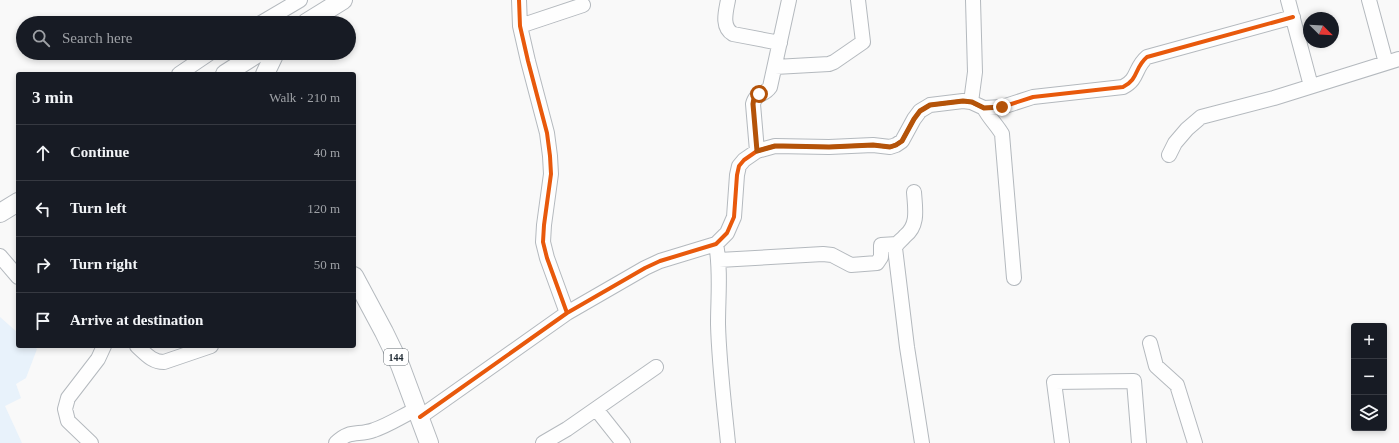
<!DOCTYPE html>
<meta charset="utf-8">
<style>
body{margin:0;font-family:Georgia,serif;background:#20242c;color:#f1f3f6}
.controls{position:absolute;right:12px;bottom:12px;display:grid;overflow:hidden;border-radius:4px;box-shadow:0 2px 6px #0003}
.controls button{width:36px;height:36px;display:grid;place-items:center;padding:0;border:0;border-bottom:1px solid #363941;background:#171b24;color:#f1f3f6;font:20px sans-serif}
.compass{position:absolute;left:1303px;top:12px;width:36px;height:36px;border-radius:50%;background:#171b24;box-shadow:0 2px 6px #0003;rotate:114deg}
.stop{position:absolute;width:12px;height:12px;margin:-9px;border:3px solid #b45309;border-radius:50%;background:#fff}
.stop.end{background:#b45309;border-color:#fff;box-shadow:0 1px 4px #0008}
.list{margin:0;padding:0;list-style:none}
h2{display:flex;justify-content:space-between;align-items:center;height:52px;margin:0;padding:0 16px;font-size:17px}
h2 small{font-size:13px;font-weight:400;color:#9ea1a6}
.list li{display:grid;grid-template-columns:26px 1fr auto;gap:12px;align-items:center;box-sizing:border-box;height:56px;padding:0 16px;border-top:1px solid #363941}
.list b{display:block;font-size:15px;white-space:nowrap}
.list em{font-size:13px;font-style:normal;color:#9ea1a6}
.icon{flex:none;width:22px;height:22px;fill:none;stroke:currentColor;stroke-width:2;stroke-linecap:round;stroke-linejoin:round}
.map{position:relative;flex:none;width:1399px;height:443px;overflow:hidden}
.search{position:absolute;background:#171b24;box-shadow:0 2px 6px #0003;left:16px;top:16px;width:340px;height:44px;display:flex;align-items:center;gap:10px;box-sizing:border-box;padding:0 14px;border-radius:22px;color:#9ea1a6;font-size:15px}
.panel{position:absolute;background:#171b24;box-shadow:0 2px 6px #0003;left:16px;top:72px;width:340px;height:276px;border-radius:4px}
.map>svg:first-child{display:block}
.green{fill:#e8f2fb}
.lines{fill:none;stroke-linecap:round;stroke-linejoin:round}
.minor-casing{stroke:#b4b9be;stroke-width:16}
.major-casing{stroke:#b4b9be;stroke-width:20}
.minor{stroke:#fefefe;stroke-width:14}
.major{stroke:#fefefe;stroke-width:18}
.cycleway-casing{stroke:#fff;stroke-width:6}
.cycleway{stroke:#e8590c;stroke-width:4}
.route{stroke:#b45309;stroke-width:5}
.labels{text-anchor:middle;stroke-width:4;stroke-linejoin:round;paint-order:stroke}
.shield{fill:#fff;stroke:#626a70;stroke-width:1}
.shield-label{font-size:10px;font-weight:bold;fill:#1f2a33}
</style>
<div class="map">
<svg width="1399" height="443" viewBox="0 0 1399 443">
<rect width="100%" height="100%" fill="#f9f9f9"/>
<!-- green -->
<path class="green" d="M0,317L18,333V346H33L37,349L26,378L16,384L21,398L5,406L22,443H0Z"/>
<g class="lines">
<defs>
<path id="minor" d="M519,0L520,26L528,61L547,133L550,156L551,174L544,225L543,242L547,258L567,313
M728,0C726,11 721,27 733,34L780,43
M1288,0L1311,86
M1369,0L1386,63
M261,23L300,0
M520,26L583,5
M775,67L829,64L834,62L863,42L858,0
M179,74L210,53
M971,102L975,72L973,0
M984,108C989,118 997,125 1002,134L1014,278
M757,151L753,104C756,92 764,96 770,87L789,0
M1169,155L1175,143L1187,129L1201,117L1274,98L1399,59
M914,192C915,208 919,225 905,236C901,241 897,242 895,248L907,347L922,443
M716,244C721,270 718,297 718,324C719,363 724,403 728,443
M0,256L18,277
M719,260L823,254L832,255L851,265L877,263L881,257V245L897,244
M1150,343L1156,366L1177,385L1195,443
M137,346C146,354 152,362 164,362L211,346
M596,409L623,443
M420,417L567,313L645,268L660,261L716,244L727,233L734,217L737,175L739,166L744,160L757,151L775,146L829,147L873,145L890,147L896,145L902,141L914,119L920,111L930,105L963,101L971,102L984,108L1002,107L1033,97L1123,87C1139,79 1134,68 1147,57L1293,17
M91,443L68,421L65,409L68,398L98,359L104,346
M336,443C350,429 358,436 374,430C389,425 402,416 417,409
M543,443L567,429L656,367
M1062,443L1054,382L1134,381L1139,443"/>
<path id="major" d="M306,23L343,0
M225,74L258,53
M265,74L275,53
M0,213L18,202
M354,276L384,332L400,365L429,443"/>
</defs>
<!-- minor casing -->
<use href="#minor" class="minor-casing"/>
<!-- major casing -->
<use href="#major" class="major-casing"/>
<!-- minor -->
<use href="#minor" class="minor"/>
<!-- major -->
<use href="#major" class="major"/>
<defs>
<path id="cycleway" d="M519,0L520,26L528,61L547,133L550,156L551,174L544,225L543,242L547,258L567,313
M420,417L567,313L645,268L660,261L716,244L727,233L734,217L737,175L739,166L744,160L757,151L775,146L829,147L873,145L890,147L896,145L902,141L914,119L920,111L930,105L963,101L971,102L984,108L1002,107L1033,97L1123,87C1139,79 1134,68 1147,57L1293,17"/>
</defs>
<!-- cycleway casing -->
<use href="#cycleway" class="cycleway-casing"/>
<!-- cycleway -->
<use href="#cycleway" class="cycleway"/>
</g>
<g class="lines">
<!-- route -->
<path class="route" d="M759,94L754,98L753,104L757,151L775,146H783L829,147L873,145L890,147L896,145L902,141L914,119L920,111L930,105L963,101L972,102L984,108L1002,107"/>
</g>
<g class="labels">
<!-- shield labels -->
<rect class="shield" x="384" y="349" width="24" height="16" rx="3"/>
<g class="shield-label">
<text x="396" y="361">144</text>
</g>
</g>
</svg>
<div class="controls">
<button>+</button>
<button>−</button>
<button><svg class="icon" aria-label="layers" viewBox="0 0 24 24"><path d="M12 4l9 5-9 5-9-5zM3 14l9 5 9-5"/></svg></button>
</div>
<svg class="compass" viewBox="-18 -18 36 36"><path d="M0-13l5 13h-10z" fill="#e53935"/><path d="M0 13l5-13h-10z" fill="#9ea1a6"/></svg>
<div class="stop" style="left:759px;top:94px"></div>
<div class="stop end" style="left:1002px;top:107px"></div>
<div class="search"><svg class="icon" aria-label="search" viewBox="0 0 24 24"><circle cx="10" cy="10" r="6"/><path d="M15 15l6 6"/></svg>Search here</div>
<section class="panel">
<h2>3 min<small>Walk · 210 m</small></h2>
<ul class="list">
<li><svg class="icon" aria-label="ahead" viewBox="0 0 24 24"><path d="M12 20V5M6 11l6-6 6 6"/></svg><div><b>Continue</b></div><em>40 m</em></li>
<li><svg class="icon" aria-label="left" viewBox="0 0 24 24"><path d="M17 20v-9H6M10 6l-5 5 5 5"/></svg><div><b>Turn left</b></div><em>120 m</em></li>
<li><svg class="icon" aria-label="right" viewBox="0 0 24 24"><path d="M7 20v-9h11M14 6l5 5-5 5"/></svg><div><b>Turn right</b></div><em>50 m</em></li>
<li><svg class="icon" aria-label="arrive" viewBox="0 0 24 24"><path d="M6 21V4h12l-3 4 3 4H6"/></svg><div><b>Arrive at destination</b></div></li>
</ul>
</section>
</div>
